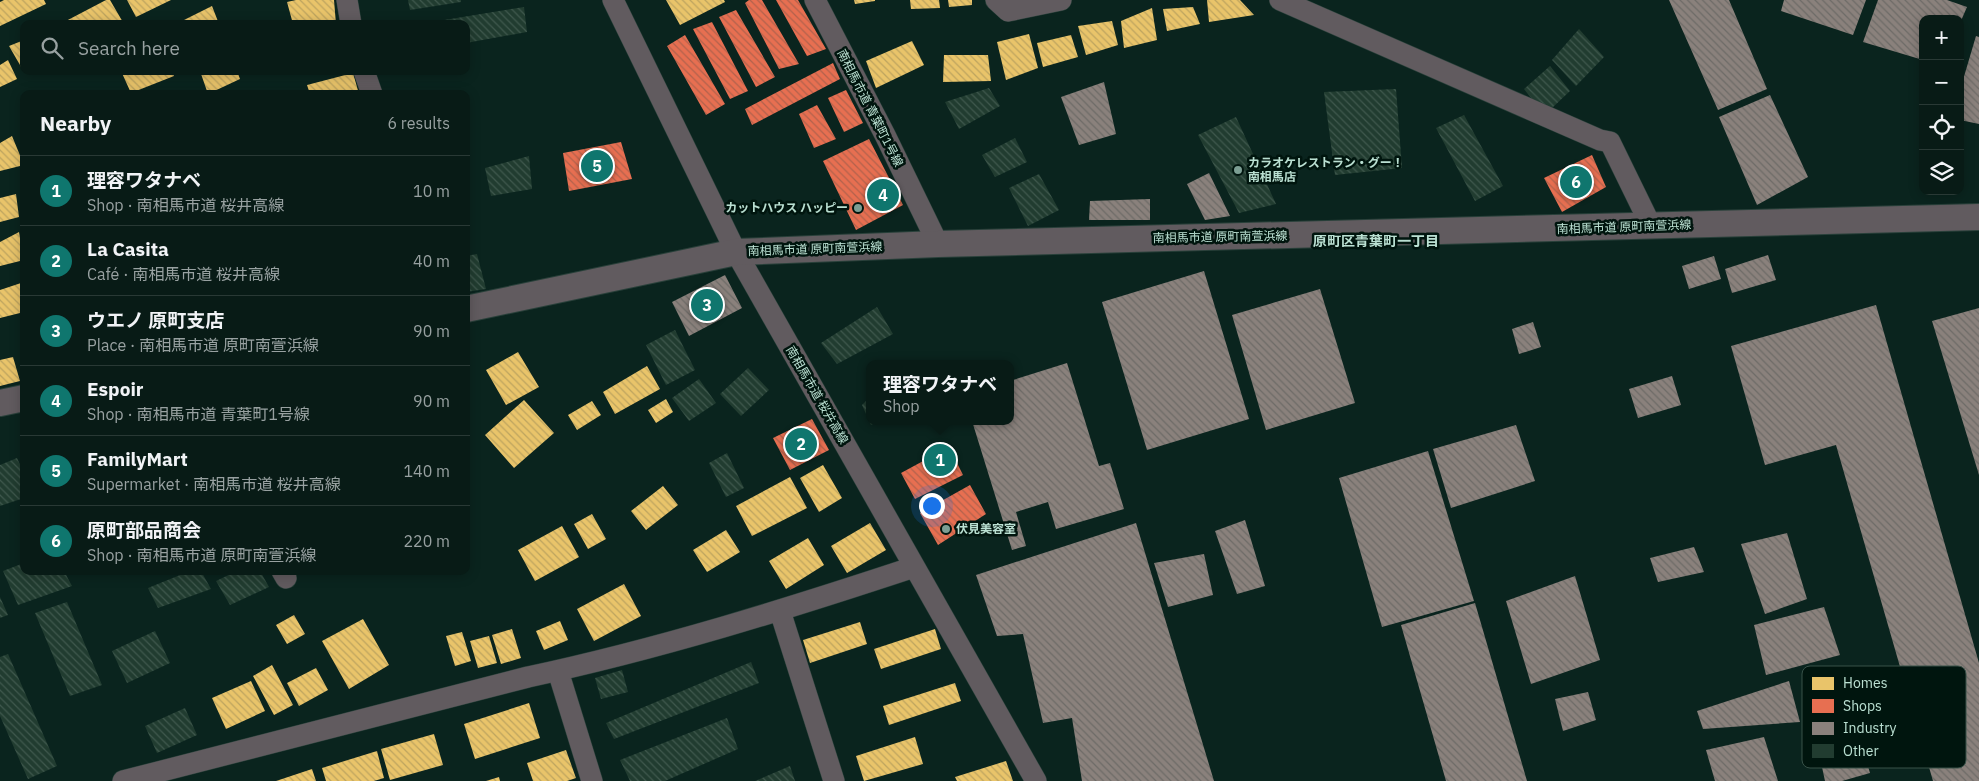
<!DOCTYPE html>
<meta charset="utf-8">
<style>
body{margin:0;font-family:"IBM Plex Sans","Noto Sans JP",sans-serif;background:#162823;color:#f1f3f6}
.controls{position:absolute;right:15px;top:15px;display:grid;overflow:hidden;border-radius:10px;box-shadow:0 2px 12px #0003}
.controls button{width:45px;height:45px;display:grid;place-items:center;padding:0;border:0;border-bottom:1px solid #293935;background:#081b16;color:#f1f3f6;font:25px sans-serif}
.you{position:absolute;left:931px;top:505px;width:18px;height:18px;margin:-12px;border:4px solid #fff;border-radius:50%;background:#1a73e8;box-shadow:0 0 0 8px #1a73e833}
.badge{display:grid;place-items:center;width:32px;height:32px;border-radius:50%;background:#0f766e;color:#fff;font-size:16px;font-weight:700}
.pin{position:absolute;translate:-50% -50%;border:2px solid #fff;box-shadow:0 1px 5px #0006}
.popup{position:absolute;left:866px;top:360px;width:148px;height:65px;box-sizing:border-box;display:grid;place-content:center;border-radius:10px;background:#081b16;filter:drop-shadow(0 1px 4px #0005);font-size:16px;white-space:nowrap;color:#98a1a1}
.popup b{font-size:19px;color:#f1f3f6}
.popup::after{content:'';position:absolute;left:50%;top:100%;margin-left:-10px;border:10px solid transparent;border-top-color:#081b16}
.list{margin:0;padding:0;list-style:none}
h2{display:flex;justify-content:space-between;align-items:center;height:65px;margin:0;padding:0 20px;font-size:21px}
h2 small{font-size:16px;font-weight:400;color:#98a1a1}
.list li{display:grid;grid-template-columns:32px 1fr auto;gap:15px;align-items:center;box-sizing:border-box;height:70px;padding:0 20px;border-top:1px solid #293935}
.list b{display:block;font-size:19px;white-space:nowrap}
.list p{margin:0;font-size:16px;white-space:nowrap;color:#98a1a1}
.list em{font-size:16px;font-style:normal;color:#98a1a1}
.icon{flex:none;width:28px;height:28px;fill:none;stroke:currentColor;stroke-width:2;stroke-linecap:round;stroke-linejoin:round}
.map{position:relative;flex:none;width:1979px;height:781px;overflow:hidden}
.search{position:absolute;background:#081b16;box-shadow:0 2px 12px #0003;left:20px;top:20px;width:450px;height:55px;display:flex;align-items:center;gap:12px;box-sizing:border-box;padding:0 18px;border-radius:10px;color:#98a1a1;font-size:19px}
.panel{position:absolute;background:#081b16;box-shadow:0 2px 12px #0003;left:20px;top:90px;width:450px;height:485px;border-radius:10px}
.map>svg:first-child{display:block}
.homes{fill:url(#homes-back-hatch)}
.shops{fill:url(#shops-back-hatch)}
.industry{fill:url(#industry-back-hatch)}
.building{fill:url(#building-back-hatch)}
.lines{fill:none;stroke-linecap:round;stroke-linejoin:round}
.minor-casing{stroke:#29403a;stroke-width:22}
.tertiary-casing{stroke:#29403a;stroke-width:28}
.minor{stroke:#615b5f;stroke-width:21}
.tertiary{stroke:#615b5f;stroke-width:26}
.poi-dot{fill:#7c9e93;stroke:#00150e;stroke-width:2}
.labels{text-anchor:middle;stroke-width:5;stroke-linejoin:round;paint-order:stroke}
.street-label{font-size:12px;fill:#bae0d2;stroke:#00150e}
.poi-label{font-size:12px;font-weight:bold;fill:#bae0d2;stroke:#00150e;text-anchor:start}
.neighbourhood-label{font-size:14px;font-weight:bold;fill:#bae0d2;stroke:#00150e}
.key{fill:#00150e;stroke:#385249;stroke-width:1}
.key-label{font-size:14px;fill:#bae0d2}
</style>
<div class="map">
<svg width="1979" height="781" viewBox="0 0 1979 781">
<defs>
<pattern id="homes-back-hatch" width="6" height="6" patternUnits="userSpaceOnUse" patternTransform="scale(1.25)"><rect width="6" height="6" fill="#e9c46a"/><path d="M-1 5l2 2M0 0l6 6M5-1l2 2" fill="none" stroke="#bda45f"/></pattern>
<pattern id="shops-back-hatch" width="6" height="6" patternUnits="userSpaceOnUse" patternTransform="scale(1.25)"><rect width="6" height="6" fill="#e76f51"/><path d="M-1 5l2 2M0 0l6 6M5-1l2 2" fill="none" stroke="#b2624c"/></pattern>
<pattern id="industry-back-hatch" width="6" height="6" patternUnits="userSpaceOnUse" patternTransform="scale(1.25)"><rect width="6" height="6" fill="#8a817c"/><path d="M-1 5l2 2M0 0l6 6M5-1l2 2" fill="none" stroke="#6d6b67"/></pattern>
<pattern id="building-back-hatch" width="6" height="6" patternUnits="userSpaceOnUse" patternTransform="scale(1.25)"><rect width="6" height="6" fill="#213c30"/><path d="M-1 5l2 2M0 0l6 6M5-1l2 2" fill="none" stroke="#3f584d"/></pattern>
</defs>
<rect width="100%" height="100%" fill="#0a241e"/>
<!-- homes -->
<path class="homes" d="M4,0H44L46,4L0,26V2Z
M106,0H110L124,24H65L64,22Z
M127,0H171L136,17Z
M296,0H334L336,24H293L287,2Z
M666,0H724L725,2L680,25Z
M854,0H875V1L855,4Z
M910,0H939L940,8L911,9Z
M948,0H972V5L949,7Z
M1207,0H1240L1254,15L1209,22Z
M212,6L219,24H176Z
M1193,7L1200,24L1167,31L1163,9Z
M1152,8L1157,40L1124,48L1121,21Z
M1112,21L1118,45L1086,55L1078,26Z
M1029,34L1038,68L1006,80L997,42Z
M1071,35L1078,57L1043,67L1037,43Z
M24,40V72L9,46Z
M912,41L924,65L876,88L866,61Z
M944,55H988L991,81L943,82Z
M8,60L17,79L0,87V65Z
M121,71H172L174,76L131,93Z
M200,71H237L240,79L208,94Z
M353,73L359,94H310L307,85Z
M12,136L24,165L0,171V143Z
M16,194L19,217L0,222V198Z
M19,232L24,260L0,266V242Z
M24,282V312L0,318V290Z
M518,352L539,387L506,405L486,370Z
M13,357L20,381L0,386V360Z
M647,366L660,389L615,414L603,392Z
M666,399L673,412L656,423L648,410Z
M524,400L554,433L514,468L485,435Z
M592,401L601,415L577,430L568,415Z
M823,465L842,498L819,512L800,478Z
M790,477L807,508L752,536L736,506Z
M663,486L678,505L646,530L631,511Z
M592,514L606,539L588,549L574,524Z
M870,523L886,550L847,573L831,546Z
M562,526L579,557L535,581L518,550Z
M726,530L740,552L707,572L693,550Z
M808,538L824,565L786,589L769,561Z
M624,584L641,616L594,641L577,609Z
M294,615L305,634L287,644L276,625Z
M363,619L389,665L349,689L322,641Z
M560,621L568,640L544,650L536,631Z
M860,622L867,644L810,663L803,640Z
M512,629L521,658L501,664L492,635Z
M935,629L941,649L881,669L874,649Z
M462,632L471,661L455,666L446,636Z
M489,636L497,663L478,668L470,641Z
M272,665L293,705L274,715L253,676Z
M316,668L328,690L299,706L287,683Z
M251,681L265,711L226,729L212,698Z
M955,683L961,701L889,725L883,706Z
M529,703L540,738L475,759L464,724Z
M434,734L443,765L390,780L381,749Z
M915,737L923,764L864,781L856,756Z
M566,750L576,778L567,781H533L527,763Z
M377,751L384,778L374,781H326L322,768Z
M1006,761L1013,781H957L955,777Z
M312,769L316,781H276Z
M499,777L500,781H486Z"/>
<!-- shops -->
<path class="shops" d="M749,0H762L799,64L779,69L745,3Z
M776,0H798L826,49L807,56Z
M736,10L775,77L756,87L719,17Z
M712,22L748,91L730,99L693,29Z
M685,35L725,104L706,115L667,46Z
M833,63L840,79L752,125L745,109Z
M846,90L863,123L844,132L828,98Z
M817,105L836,139L814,148L799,114Z
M869,139L903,205L856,230L823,161Z
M621,142L632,179L569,191L563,153Z
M1592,155L1606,187L1562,212L1544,178Z
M812,419L829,450L790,470L773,438Z
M949,447L963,475L915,499L901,473Z
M970,485L986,514L938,545L920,513Z"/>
<!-- industry -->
<path class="industry" d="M1669,0H1729L1767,89L1718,110Z
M1784,0H1866L1853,35L1781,11Z
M1878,0H1947L1967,7L1960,23V19H1923V60L1863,42Z
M1976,36L1979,37V124L1960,120V90Z
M1104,82L1116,134L1079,145L1061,97Z
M1770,95L1808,177L1757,205L1719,117Z
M1209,173L1230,216L1205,220L1187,184Z
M1150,199V220H1089L1090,201Z
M1768,255L1776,280L1732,293L1725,269Z
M1714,256L1721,279L1689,289L1682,266Z
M1204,271L1249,419L1147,450L1102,302Z
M725,275L742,308L689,336L672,302Z
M1320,289L1355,403L1266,430L1232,315Z
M1876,305L1979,663V781H1933L1836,445L1765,465L1731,346Z
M1979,308V475L1932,321Z
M1533,322L1541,347L1519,354L1512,329Z
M1067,363L1099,466L1110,463L1124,509L1056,529L1048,502L1016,512L1026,546L1012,550L972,421H1010V381Z
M1672,376L1681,405L1638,418L1629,389Z
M1516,425L1535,481L1451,508L1433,449Z
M1428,451L1474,601L1382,627L1339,478Z
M1245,520L1265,586L1237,594L1215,531Z
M1136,523L1214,781H1082L1072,718L1043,723L1023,634L997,636L976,575Z
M1787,533L1807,599L1765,614L1741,544Z
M1694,547L1704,572L1658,582L1650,558Z
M1204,554L1213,595L1168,607L1154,563Z
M1575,576L1600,660L1531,684L1506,601Z
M1475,603L1527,781H1446L1401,625Z
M1824,607L1840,655L1766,675L1754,625Z
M1789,681L1800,722L1703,729L1697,711Z
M1588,692L1596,720L1563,731L1555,699Z
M1846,694L1870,773L1842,781H1825L1809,707Z
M1764,737L1778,781H1715L1706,750Z"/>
<!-- building -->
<path class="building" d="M408,0H461V2L410,10Z
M524,7L527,32L466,43V24H420Z
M1579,29L1604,57L1576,86L1552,60Z
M1550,66L1570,91L1552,108L1535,103L1524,89Z
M989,88L1000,106L959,129L945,102Z
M1396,89L1402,168L1335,175L1324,92Z
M1464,115L1503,186L1475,201L1436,128Z
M1236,117L1276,204L1239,213L1198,135Z
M1015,138L1027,162L995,177L982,155Z
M529,156L532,189L491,196L485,168Z
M1039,174L1059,210L1028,226L1009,188Z
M477,254L486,289L466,292V256Z
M877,307L893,334L837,364L821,343Z
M675,330L695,370L666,385L646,345Z
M748,368L769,390L741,416L720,394Z
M699,379L716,403L689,421L672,398Z
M870,397V421H879L871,425L862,405Z
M727,453L744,488L726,497L709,463Z
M17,458L24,473V498L0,506V465Z
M24,563V571H64L72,586L18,605L3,571Z
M190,571H201L211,589L158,608L148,588Z
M237,571H260L269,587L230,605L216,581Z
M0,597L8,615L0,618Z
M67,602L102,685L70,696L35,613Z
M155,631L170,663L127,683L112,651Z
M8,654L57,766L28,779L0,716V657Z
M751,662L759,683L614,739L606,723Z
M622,670L628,692L601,699L595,678Z
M185,708L197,735L157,753L145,726Z
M727,718L738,749L665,781H630L620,760Z
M790,766L795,781H755Z"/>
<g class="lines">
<defs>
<path id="minor" d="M347,0L351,24
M613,0L736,252L1036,781
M815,0L885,135L938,244
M996,0L1008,11L1061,0
M1280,0L1600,140L1610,142L1651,226
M364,71L372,94
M282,571L286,578
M780,611L834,781
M558,671L592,781
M123,781L528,677C659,649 787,609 914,567"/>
<path id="tertiary" d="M466,309L736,252L938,244L1979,217
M0,403L24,398"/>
</defs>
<!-- minor casing -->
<use href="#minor" class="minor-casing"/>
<!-- tertiary casing -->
<use href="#tertiary" class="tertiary-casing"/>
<!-- minor -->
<use href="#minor" class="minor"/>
<!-- tertiary -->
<use href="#tertiary" class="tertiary"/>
</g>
<!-- markers -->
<g class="poi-dot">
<circle cx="1238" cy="170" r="5"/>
<circle cx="858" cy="208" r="5"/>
<circle cx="946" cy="529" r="5"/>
</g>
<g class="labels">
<!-- street labels -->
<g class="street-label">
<text transform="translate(870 108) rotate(63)" y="4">南相馬市道 青葉町1号線</text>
<text transform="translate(1624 227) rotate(-2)" y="4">南相馬市道 原町南萱浜線</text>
<text transform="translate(1220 237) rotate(-1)" y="4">南相馬市道 原町南萱浜線</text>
<text transform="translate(815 249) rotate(-2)" y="4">南相馬市道 原町南萱浜線</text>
<text transform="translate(817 395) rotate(60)" y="4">南相馬市道 桜井高線</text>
</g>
<!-- poi labels -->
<g class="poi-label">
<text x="1248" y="167">カラオケレストラン・グー！<tspan x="1248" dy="14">南相馬店</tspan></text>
<text x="848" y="212" text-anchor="end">カットハウス ハッピー</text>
<text x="956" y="533">伏見美容室</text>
</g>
<!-- neighbourhood labels -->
<g class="neighbourhood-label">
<text x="1376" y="246">原町区青葉町一丁目</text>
</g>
</g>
<!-- legend -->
<rect x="1802" y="666" width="164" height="102" rx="8" class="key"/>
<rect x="1812" y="677" width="22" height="13" fill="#e9c46a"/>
<rect x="1812" y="699" width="22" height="14" fill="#e76f51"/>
<rect x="1812" y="722" width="22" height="13" fill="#8a817c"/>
<rect x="1812" y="744" width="22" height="14" fill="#213c30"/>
<g class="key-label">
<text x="1843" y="688">Homes</text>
<text x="1843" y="711">Shops</text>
<text x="1843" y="733">Industry</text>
<text x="1843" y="756">Other</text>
</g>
</svg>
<div class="controls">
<button>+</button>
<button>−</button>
<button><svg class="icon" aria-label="locate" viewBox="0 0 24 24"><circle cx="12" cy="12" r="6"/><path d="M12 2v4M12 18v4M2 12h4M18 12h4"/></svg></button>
<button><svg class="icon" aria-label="layers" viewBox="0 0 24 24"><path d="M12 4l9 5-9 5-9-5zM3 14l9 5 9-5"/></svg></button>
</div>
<div class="you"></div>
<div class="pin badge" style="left:940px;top:460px">1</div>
<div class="popup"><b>理容ワタナベ</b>Shop</div>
<div class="pin badge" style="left:801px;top:444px">2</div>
<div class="pin badge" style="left:707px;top:305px">3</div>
<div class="pin badge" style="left:883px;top:195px">4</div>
<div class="pin badge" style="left:597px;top:166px">5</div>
<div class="pin badge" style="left:1576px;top:182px">6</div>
<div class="search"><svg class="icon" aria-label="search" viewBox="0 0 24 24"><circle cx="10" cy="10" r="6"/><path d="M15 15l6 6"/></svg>Search here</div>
<section class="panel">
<h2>Nearby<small>6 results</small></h2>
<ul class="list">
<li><span class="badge">1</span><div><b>理容ワタナベ</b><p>Shop · 南相馬市道 桜井高線</p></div><em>10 m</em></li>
<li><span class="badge">2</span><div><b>La Casita</b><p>Café · 南相馬市道 桜井高線</p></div><em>40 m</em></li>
<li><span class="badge">3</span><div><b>ウエノ 原町支店</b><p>Place · 南相馬市道 原町南萱浜線</p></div><em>90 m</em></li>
<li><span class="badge">4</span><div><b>Espoir</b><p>Shop · 南相馬市道 青葉町1号線</p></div><em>90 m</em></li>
<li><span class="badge">5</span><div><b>FamilyMart</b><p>Supermarket · 南相馬市道 桜井高線</p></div><em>140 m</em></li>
<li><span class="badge">6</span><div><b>原町部品商会</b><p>Shop · 南相馬市道 原町南萱浜線</p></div><em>220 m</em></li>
</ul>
</section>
</div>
